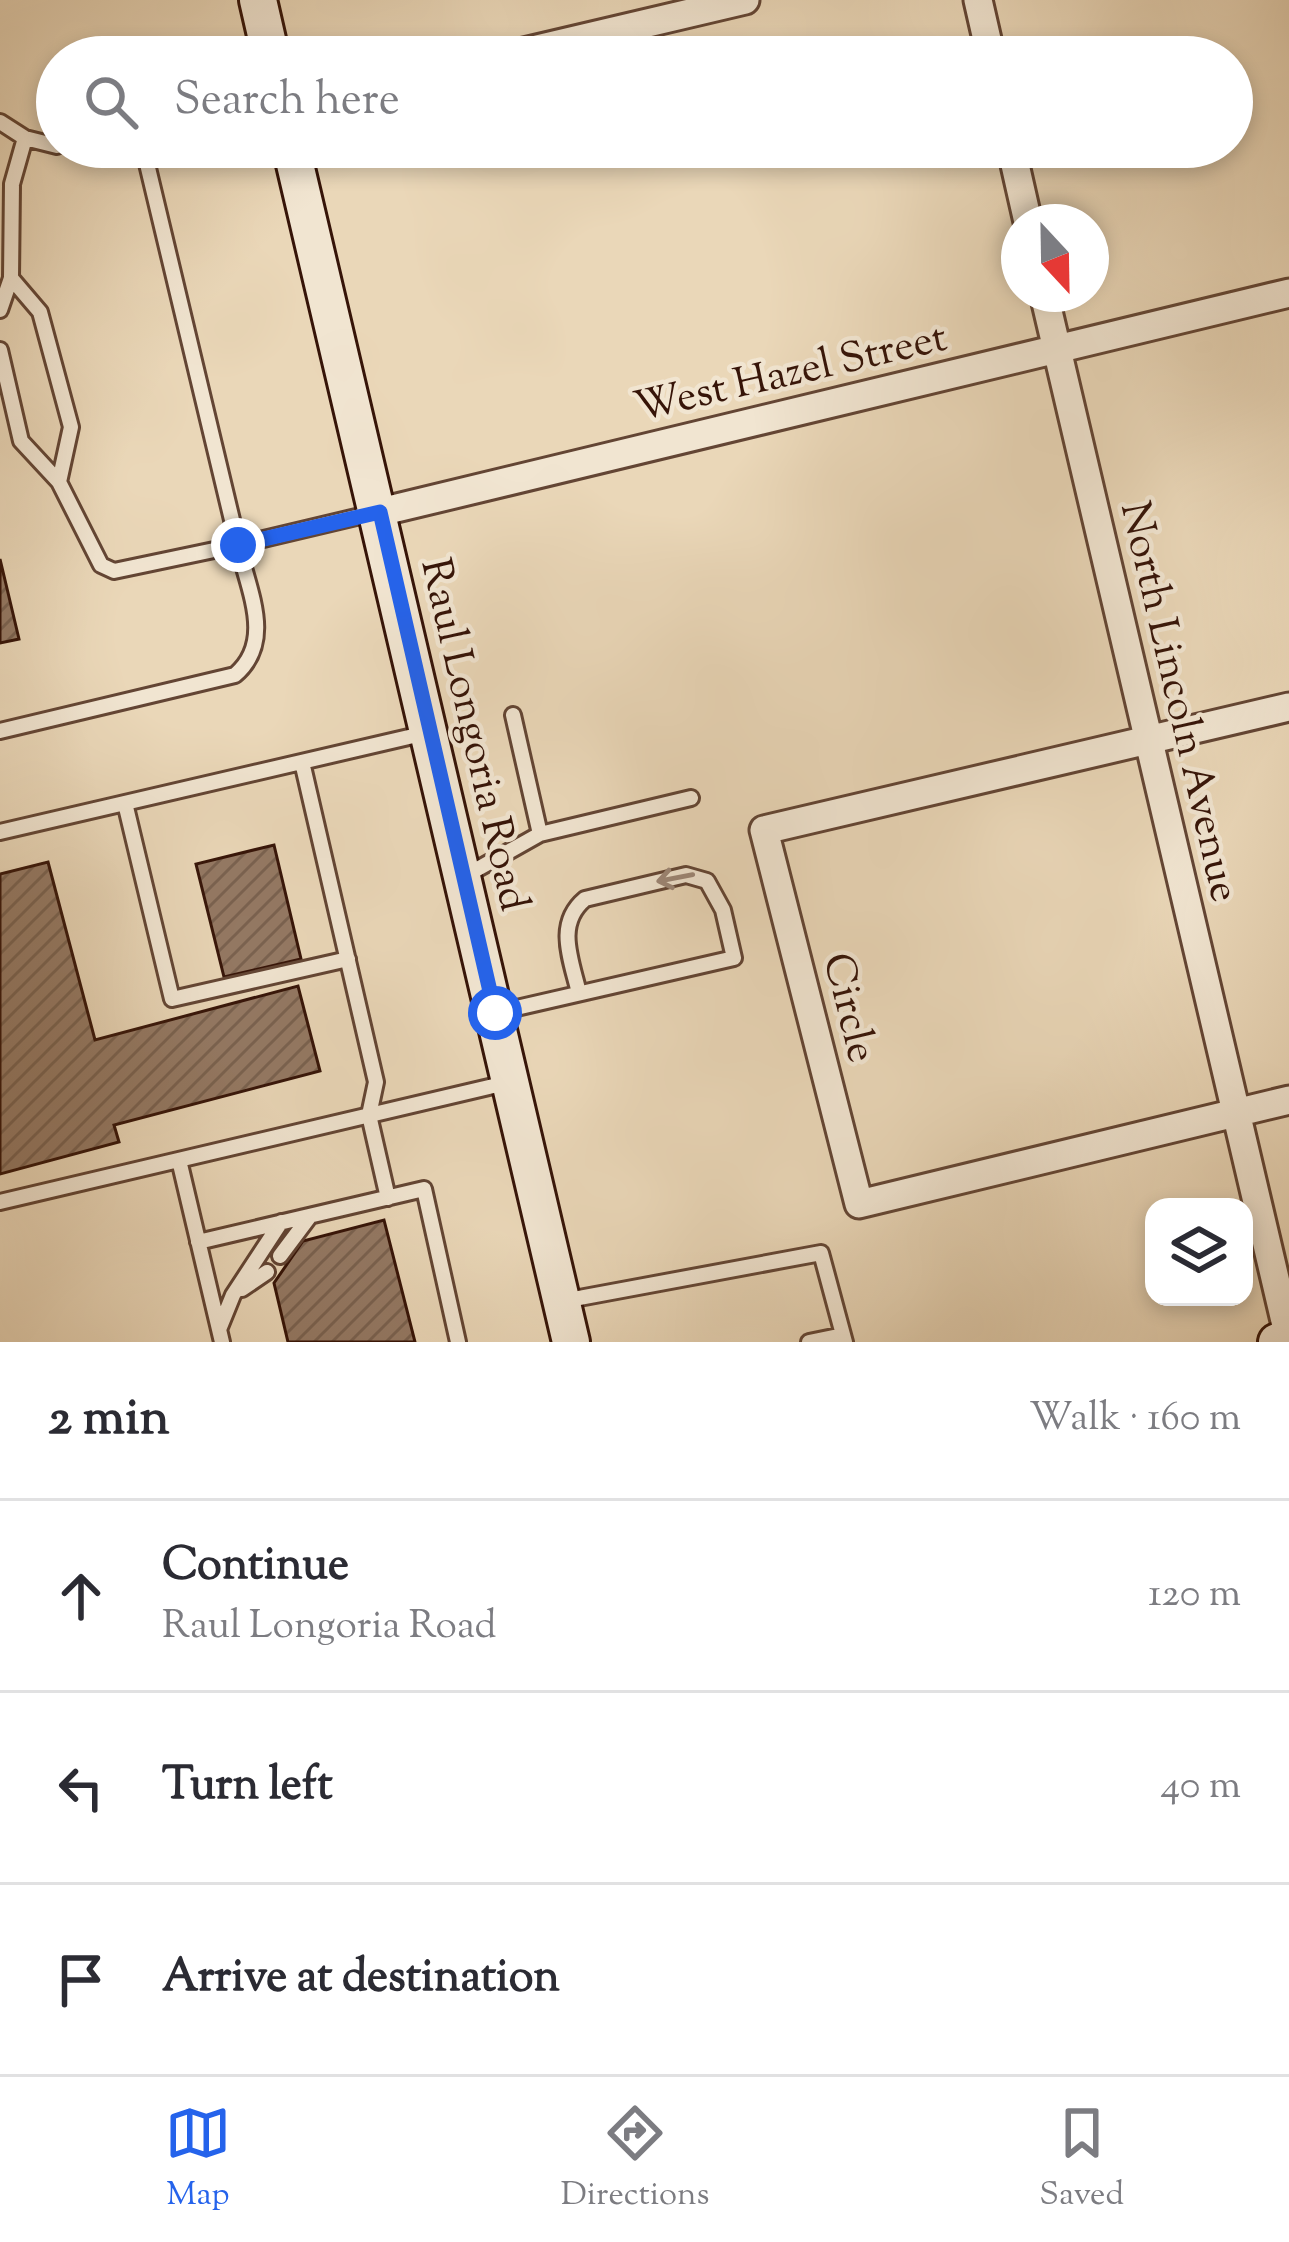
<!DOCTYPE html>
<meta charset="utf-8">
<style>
body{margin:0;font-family:"Sorts Mill Goudy",serif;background:#f2f2f3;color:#2b2b33}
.controls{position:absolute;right:36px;bottom:36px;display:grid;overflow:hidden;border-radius:24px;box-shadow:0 6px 18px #0003}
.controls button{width:108px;height:108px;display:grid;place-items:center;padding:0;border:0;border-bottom:3px solid #e1e1e2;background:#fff;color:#2b2b33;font:60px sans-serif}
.compass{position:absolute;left:1001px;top:204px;width:108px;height:108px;border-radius:50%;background:#fff;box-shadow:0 6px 18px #0003;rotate:158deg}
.stop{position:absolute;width:36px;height:36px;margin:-27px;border:9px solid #2563eb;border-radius:50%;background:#fff}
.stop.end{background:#2563eb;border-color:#fff;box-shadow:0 3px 12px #0008}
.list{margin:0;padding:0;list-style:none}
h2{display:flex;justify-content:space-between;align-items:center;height:156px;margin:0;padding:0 48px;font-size:51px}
h2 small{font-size:39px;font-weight:400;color:#7c7c81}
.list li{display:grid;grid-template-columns:78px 1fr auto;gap:36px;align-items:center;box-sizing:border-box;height:192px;padding:0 48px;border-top:3px solid #e1e1e2}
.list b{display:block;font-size:45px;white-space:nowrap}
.list p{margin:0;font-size:39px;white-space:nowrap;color:#7c7c81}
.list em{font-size:39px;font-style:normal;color:#7c7c81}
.icon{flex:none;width:66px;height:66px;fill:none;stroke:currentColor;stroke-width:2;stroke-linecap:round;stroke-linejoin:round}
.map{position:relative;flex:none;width:1289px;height:1342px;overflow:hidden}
.search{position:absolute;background:#fff;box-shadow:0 6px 18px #0003;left:36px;right:36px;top:36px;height:132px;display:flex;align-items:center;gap:30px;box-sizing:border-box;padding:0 42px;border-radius:66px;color:#7c7c81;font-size:45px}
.sheet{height:732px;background:#fff}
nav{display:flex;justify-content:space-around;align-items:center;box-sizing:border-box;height:168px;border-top:3px solid #e1e1e2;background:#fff;font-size:33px;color:#7c7c81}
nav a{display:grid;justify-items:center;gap:6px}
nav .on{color:#2563eb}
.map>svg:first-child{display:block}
.building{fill:url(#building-hatch);stroke:#361408;stroke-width:3}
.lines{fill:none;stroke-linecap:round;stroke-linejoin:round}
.service-casing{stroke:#634534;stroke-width:20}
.minor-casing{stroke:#634534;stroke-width:33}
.secondary-casing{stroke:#361408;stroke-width:42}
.service{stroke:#f1e5d1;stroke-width:14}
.minor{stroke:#f1e5d1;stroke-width:27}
.secondary{stroke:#f1e5d1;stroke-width:36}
.oneway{stroke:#9d8777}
.route{stroke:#2563eb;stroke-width:15}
.labels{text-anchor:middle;stroke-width:9;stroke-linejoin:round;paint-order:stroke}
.street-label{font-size:42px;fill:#361408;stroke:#f1e5d1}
</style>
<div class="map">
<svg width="1289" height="1342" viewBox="0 0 1289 1342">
<defs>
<pattern id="building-hatch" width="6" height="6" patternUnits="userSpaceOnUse" patternTransform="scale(3)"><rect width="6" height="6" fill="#947964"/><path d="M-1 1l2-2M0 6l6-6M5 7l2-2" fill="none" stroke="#7a6250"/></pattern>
</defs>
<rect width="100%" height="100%" fill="#ead7b8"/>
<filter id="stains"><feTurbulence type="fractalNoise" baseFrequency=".00167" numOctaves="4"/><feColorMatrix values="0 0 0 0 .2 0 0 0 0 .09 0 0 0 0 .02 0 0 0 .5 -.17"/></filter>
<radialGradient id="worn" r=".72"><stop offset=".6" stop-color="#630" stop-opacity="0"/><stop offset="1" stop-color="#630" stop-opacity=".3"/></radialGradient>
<!-- building -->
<path class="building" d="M0,559L19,639L0,643Z
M274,845L301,959L224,977L196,864Z
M48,862L95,1040L298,986L320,1071L114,1125L119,1142L0,1174V874Z
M384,1220L415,1342H288L274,1283L303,1241Z"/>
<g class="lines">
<defs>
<path id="service" d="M0,122L25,138L57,146
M11,278L12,184L25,138
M0,310L11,278L40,312L71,427L59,482
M0,350L21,441L59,482L101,565L114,571L238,545L143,147
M513,715L540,834
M0,731L235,675C275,641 248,590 238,545L373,513
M302,762L376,1082L369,1115L388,1198
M125,803L172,999L348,959
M0,832L426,733
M465,876L540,834L691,798
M499,1012L734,958L723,910L707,881L686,875L585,899C555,924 571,959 579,993
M179,1160L222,1342
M0,1202L506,1083
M198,1242L424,1189L458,1342
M280,1256L310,1216
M242,1289L267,1272
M563,1301L821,1253L845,1342
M220,1327L233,1295L281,1222
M809,1342L843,1335"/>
<path id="minor" d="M978,0L991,57
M503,57L745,0
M1011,147L1028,222
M1044,294L1289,1338
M380,512L1289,293
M1289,707L764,830L859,1204L1289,1100"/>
<path id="secondary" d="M258,0L271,57
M291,147L571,1342
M1277,1342L1289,1339"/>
</defs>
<!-- service casing -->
<use href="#service" class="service-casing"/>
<!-- minor casing -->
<use href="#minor" class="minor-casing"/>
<!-- secondary casing -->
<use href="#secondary" class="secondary-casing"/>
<!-- service -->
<use href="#service" class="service"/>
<!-- minor -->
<use href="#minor" class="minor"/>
<!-- secondary -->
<use href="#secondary" class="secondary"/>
</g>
<!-- one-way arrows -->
<defs><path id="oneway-shaft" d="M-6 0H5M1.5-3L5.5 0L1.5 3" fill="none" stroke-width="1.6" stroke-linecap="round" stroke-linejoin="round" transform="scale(3)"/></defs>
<use class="oneway" href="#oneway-shaft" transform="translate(675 878) rotate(169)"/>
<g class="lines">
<!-- route -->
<path class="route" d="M238,545L380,512L495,1013"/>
</g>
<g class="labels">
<!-- street labels -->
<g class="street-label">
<text transform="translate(790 370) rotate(-13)" y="15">West Hazel Street</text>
<text transform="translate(1182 701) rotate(77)" y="15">North Lincoln Avenue</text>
<text transform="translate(477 734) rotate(77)" y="15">Raul Longoria Road</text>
<text transform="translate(852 1007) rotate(76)" y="15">Circle</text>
</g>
</g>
<rect width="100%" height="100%" filter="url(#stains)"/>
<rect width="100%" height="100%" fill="url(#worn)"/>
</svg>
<div class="controls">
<button><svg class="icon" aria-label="layers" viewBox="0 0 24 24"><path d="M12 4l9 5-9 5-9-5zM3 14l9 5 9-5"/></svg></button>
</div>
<svg class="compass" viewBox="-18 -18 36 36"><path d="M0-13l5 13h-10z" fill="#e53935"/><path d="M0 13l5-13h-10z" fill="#7c7c81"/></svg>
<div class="stop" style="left:495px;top:1013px"></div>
<div class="stop end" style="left:238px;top:545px"></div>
<div class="search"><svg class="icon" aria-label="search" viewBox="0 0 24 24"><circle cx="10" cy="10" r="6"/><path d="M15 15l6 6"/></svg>Search here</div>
</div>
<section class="sheet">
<h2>2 min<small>Walk · 160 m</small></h2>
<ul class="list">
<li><svg class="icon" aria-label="ahead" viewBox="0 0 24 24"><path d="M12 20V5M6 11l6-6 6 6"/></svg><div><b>Continue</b><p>Raul Longoria Road</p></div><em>120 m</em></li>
<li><svg class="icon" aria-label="left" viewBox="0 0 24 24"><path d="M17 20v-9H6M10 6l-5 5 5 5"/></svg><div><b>Turn left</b></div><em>40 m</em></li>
<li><svg class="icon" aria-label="arrive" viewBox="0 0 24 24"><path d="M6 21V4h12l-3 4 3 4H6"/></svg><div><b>Arrive at destination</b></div></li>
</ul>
</section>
<nav>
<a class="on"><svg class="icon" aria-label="map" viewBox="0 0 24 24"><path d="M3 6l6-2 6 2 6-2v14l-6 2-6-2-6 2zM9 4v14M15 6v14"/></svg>Map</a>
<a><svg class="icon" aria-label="directions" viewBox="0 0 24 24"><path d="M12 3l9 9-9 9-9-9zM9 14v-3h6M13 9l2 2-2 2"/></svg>Directions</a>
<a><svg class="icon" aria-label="saved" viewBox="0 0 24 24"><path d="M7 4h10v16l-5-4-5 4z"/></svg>Saved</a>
</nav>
